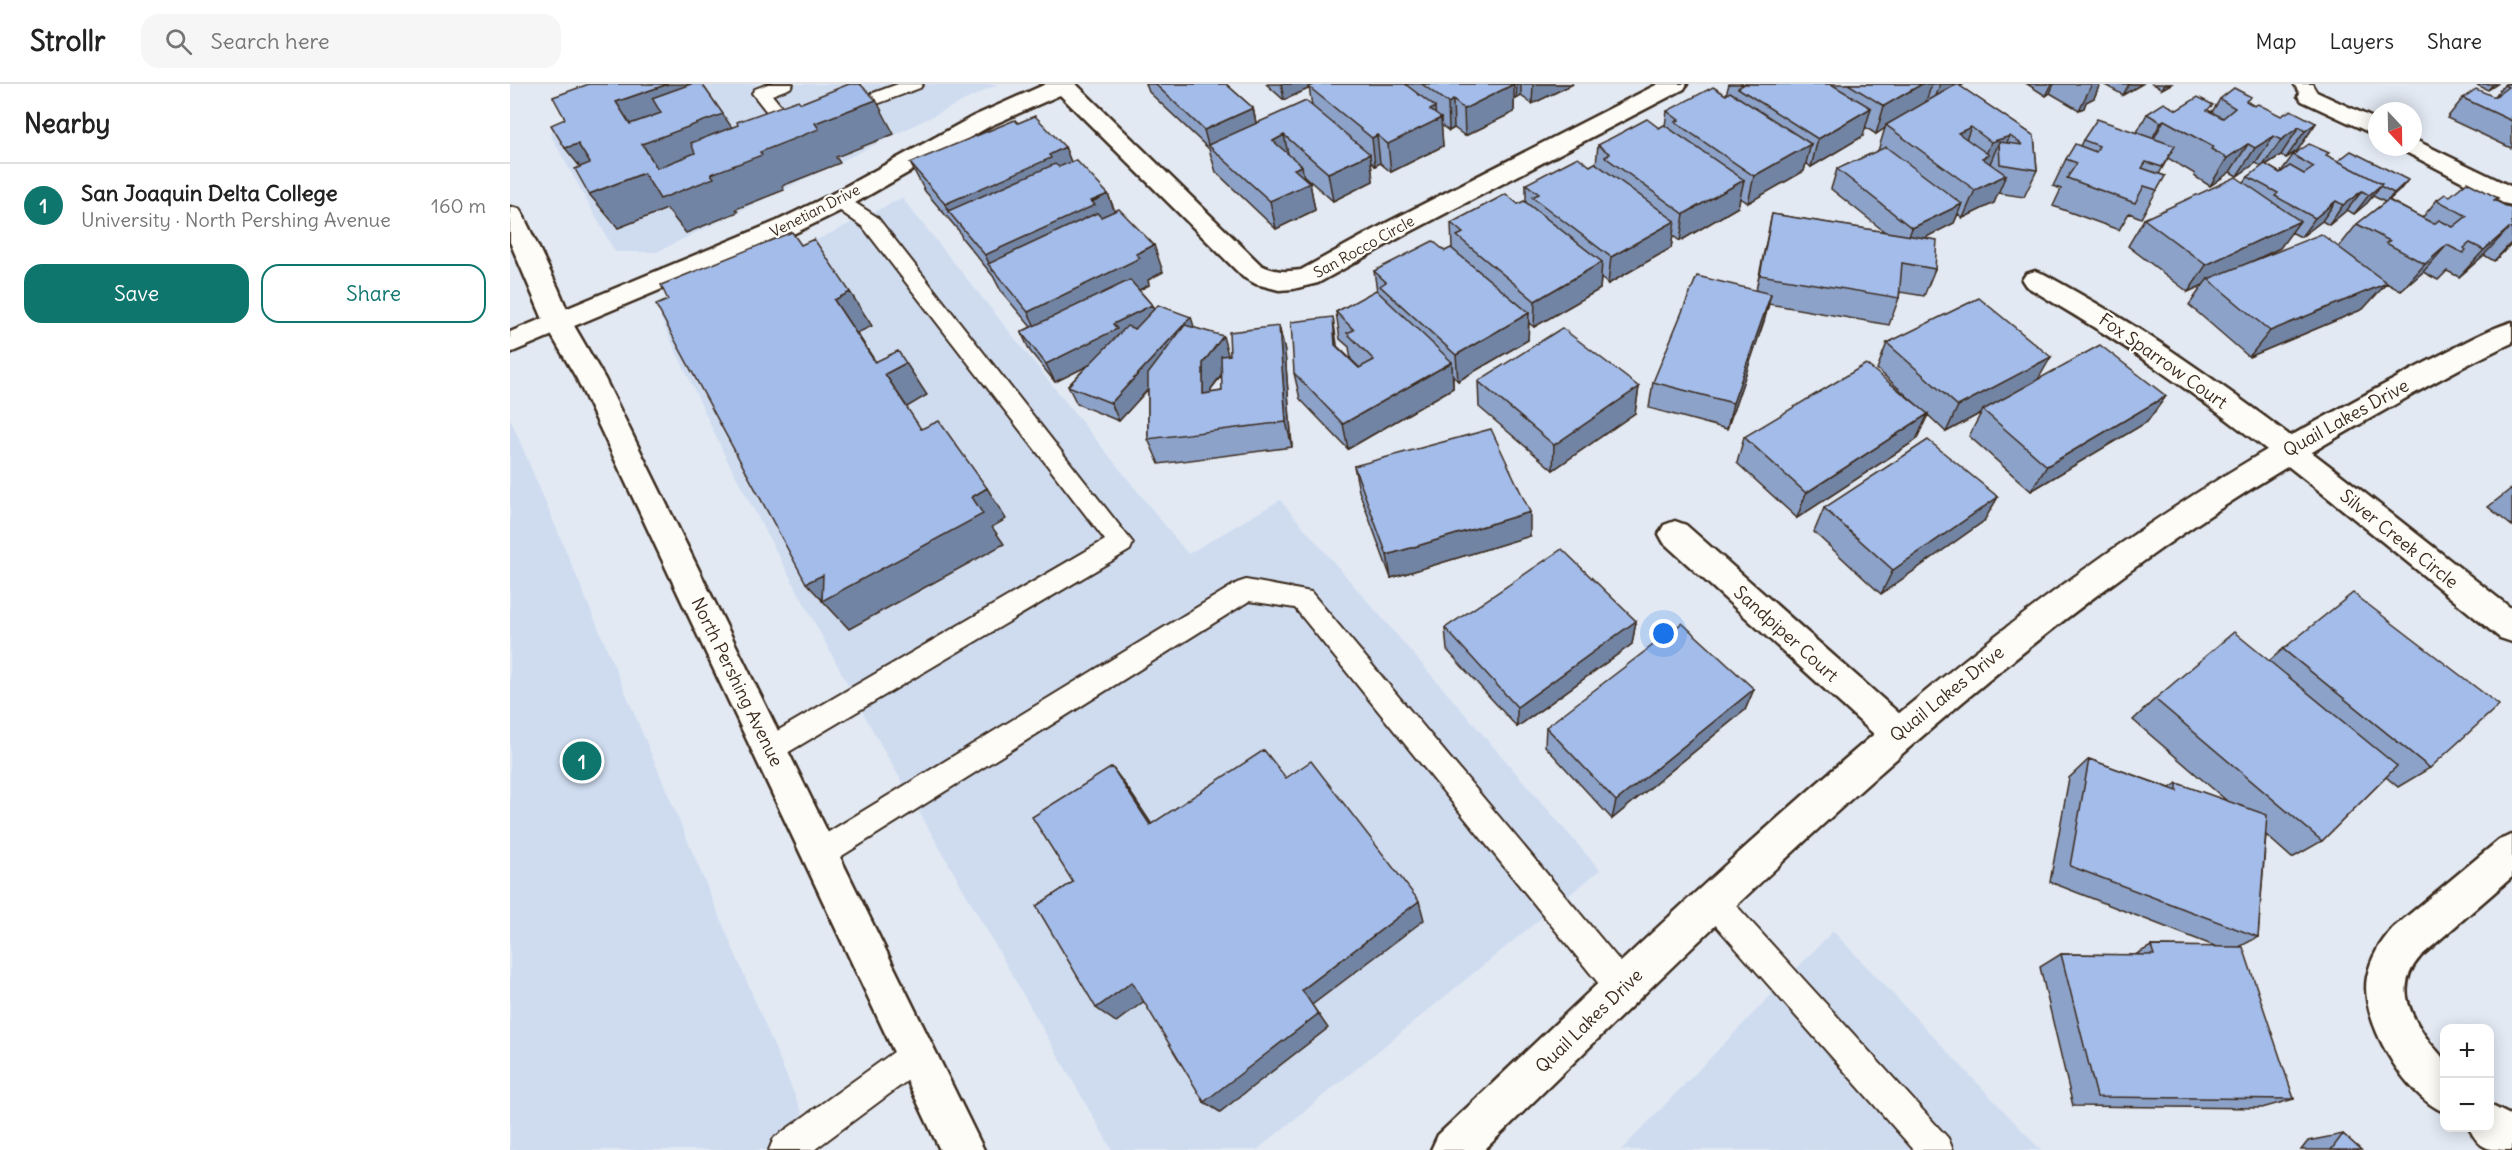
<!DOCTYPE html>
<meta charset="utf-8">
<style>
body{margin:0;font-family:Delius,sans-serif;background:#f6f6f6;color:#222}
.controls{position:absolute;right:18px;bottom:18px;display:grid;overflow:hidden;border-radius:12px;box-shadow:0 3px 15px #0003}
.controls button{width:54px;height:54px;display:grid;place-items:center;padding:0;border:0;border-bottom:2px solid #e0e0e0;background:#fff;color:#222;font:30px sans-serif}
.compass{position:absolute;left:1858px;top:18px;width:54px;height:54px;border-radius:50%;background:#fff;box-shadow:0 3px 15px #0003;rotate:158deg}
.you{position:absolute;left:1154px;top:550px;width:21px;height:21px;margin:-15px;border:4px solid #fff;border-radius:50%;background:#1a73e8;box-shadow:0 0 0 9px #1a73e833}
.badge{display:grid;place-items:center;width:39px;height:39px;border-radius:50%;background:#0f766e;color:#fff;font-size:20px;font-weight:700}
.pin{position:absolute;translate:-50% -50%;border:3px solid #fff;box-shadow:0 2px 6px #0006}
.list{margin:0;padding:0;list-style:none}
h2{display:flex;justify-content:space-between;align-items:center;height:78px;margin:0;padding:0 24px;font-size:26px}
h2 small{font-size:20px;font-weight:400;color:#767676}
.list li{display:grid;grid-template-columns:39px 1fr auto;gap:18px;align-items:center;box-sizing:border-box;height:84px;padding:0 24px;border-top:2px solid #e0e0e0}
.list b{display:block;font-size:22px;white-space:nowrap}
.list p{margin:0;font-size:20px;white-space:nowrap;color:#767676}
.list em{font-size:20px;font-style:normal;color:#767676}
.actions{display:flex;gap:12px;padding:18px 24px}
.actions a{flex:1;padding:14px 0;border:2px solid #0f766e;border-radius:18px;text-align:center;font-size:21px;color:#0f766e}
.actions .main{background:#0f766e;color:#fff}
.icon{flex:none;width:33px;height:33px;fill:none;stroke:currentColor;stroke-width:2;stroke-linecap:round;stroke-linejoin:round}
.map{position:relative;flex:none;width:2002px;height:1066px;overflow:hidden}
header{display:flex;align-items:center;gap:36px;box-sizing:border-box;height:84px;padding:0 30px;background:#fff;border-bottom:2px solid #e0e0e0}
header strong{font-size:28px}
nav{display:flex;gap:33px;margin-inline-start:auto;font-size:21px}
.search{width:420px;height:54px;background:#f6f6f6;display:flex;align-items:center;gap:15px;box-sizing:border-box;padding:0 21px;border-radius:18px;color:#767676;font-size:22px}
main{display:flex}
aside{flex:1;background:#fff}
.map>svg:first-child{display:block}
.built{fill:#cfdcf0}
.lines{fill:none;stroke-linecap:round;stroke-linejoin:round}
.service-casing{stroke:#3b2a1e;stroke-width:4}
.minor-casing{stroke:#3b2a1e;stroke-width:5}
.secondary-casing{stroke:#3b2a1e;stroke-width:5}
.service{fill:#fdfcf7;fill-rule:evenodd}
.minor{fill:#fdfcf7;fill-rule:evenodd}
.secondary{fill:#fdfcf7;fill-rule:evenodd}
.wall{fill:#8ca2c8;stroke:#3b2a1e;stroke-width:1.5;fill-rule:evenodd}
.shaded-wall{fill:#7284a3;stroke:#3b2a1e;stroke-width:1.5}
.building{fill:#a3bce9;stroke:#3b2a1e;stroke-width:1.5}
.labels{text-anchor:middle;stroke-width:4.5;stroke-linejoin:round;paint-order:stroke}
.far-street-label{font-size:15px;fill:#3b2a1e;stroke:#fdfcf7}
.street-label{font-size:18px;fill:#3b2a1e;stroke:#fdfcf7}
</style>
<header>
<strong>Strollr</strong>
<div class="search"><svg class="icon" aria-label="search" viewBox="0 0 24 24"><circle cx="10" cy="10" r="6"/><path d="M15 15l6 6"/></svg>Search here</div>
<nav><a>Map</a><a>Layers</a><a>Share</a></nav>
</header>
<main>
<aside>
<h2>Nearby<small></small></h2>
<ul class="list">
<li><span class="badge">1</span><div><b>San Joaquin Delta College</b><p>University · North Pershing Avenue</p></div><em>160 m</em></li>
</ul>
<div class="actions"><a class="main">Save</a><a>Share</a></div>
</aside>
<div class="map">
<svg width="2002" height="1066" viewBox="0 0 2002 1066">
<rect width="100%" height="100%" fill="#e2e9f3"/>
<filter id="ink" filterUnits="userSpaceOnUse"><feTurbulence type="fractalNoise" baseFrequency=".0167" numOctaves="2"/><feDisplacementMap in="SourceGraphic" scale="12" xChannelSelector="R" yChannelSelector="G"/><feConvolveMatrix kernelMatrix="1 2 1 2 8 2 1 2 1" color-interpolation-filters="sRGB"/></filter>
<g filter="url(#ink)">
<!-- built -->
<path class="built" d="M178,0H488L147,168H105L40,50Z
M392,114L678,470L770,416L1090,786L747,1066H602L364,649L216,374L150,233Z
M0,334L288,1019L308,1066H0Z
M1323,847L1531,1066H1111Z"/>
<g class="lines">
<defs>
<path id="service" d="M258,0H283L280,4L262,11L285,39L292,41L295,45L292,49L281,52L274,50L242,9L245,5Z
M388,0H413L410,4L340,30H328L325,26L328,22Z
M1784,0H1802L1809,12L1806,16H1794Z
M329,111L336,113L367,133L623,459L620,466L260,679L250,675L246,666L250,657L595,456L353,143L322,121L319,117L322,113Z
M736,496L801,508L1124,894L1128,905L1124,916L1113,920L1102,916L785,524L739,517L319,780L309,784L299,780L295,770L299,760L727,499Z
M1204,803L1214,808L1438,1054L1443,1066H1404L1194,828L1189,818L1194,808Z
M406,955L417,960L422,971L417,982L304,1066H259L264,1054L395,960Z"/>
<path id="minor" d="M536,0H566L751,181C765,188 776,188 791,186L878,138L1148,0H1177L1174,5L896,150L808,199L783,205L769,206L746,200L733,193L550,11L480,42L338,123L285,149L0,269V248L267,137L320,111L464,32Z
M1800,5L1867,36V52L1792,17L1788,12L1792,7Z
M1903,55L2002,103V121L1993,119L1894,67L1892,63H1903Z
M1525,187L1534,190C1578,214 1621,239 1662,267C1780,347 1890,437 2002,525V558L1990,554C1876,461 1764,366 1643,282C1602,253 1559,228 1516,202L1512,196L1516,190Z
M1165,437L1176,441L1400,639L1406,650L1400,661L1388,666L1376,661L1154,459L1149,450L1154,441Z
M2002,751V793L1911,872C1884,902 1899,930 1920,959C1924,964 1932,971 1934,977C1937,984 1935,1020 1934,1028C1895,1012 1849,935 1857,893C1861,873 1870,859 1883,844L1989,756Z
M1980,1021L2002,1032V1066C1978,1066 1970,1066 1959,1044H1980Z"/>
<path id="secondary" d="M0,123L9,125L13,131L48,204L63,240L95,295L474,1066H430L67,295L35,240L0,158Z
M2002,238V259C1956,280 1912,305 1868,330C1795,371 1723,414 1655,462C1406,636 1191,855 974,1066H921L928,1051C1205,789 1482,514 1820,330C1858,309 1895,289 1934,269C1956,258 1978,245 2002,238Z"/>
</defs>
<!-- service casing -->
<use href="#service" class="service-casing"/>
<!-- minor casing -->
<use href="#minor" class="minor-casing"/>
<!-- secondary casing -->
<use href="#secondary" class="secondary-casing"/>
<!-- service -->
<use href="#service" class="service"/>
<!-- minor -->
<use href="#minor" class="minor"/>
<!-- secondary -->
<use href="#secondary" class="secondary"/>
</g>
<!-- wall -->
<path class="wall" d="M636,0H716L743,24L746,39L802,22L799,3L806,0H1063L1022,20L1011,12L1006,15L1004,13V28L955,52L944,44L939,47L931,41L933,62L881,88L870,79L865,82L861,78L863,97L823,117L793,91L794,93L800,99L805,126L766,145L706,88L699,65L639,8Z
M756,0H798V5L774,16Z
M1219,0H1454L1450,2L1524,52L1527,86L1514,113L1488,109L1484,119L1453,134L1448,130L1444,139L1414,154L1425,185L1414,212L1390,208L1389,214L1379,241L1259,220L1254,237L1217,345L1139,324L1143,298L1246,206L1262,130L1375,148L1321,105L1327,85L1368,67L1375,44L1366,50L1355,43L1353,52L1301,83L1296,79L1294,87L1238,119L1230,114L1228,123L1170,157L1163,152L1161,164L1098,200L1091,194L1090,205L1024,243L1019,239L1018,256L948,297L943,292V304L838,365L790,315L784,289L828,263L850,284L841,276L839,263L830,255L826,228L867,207L864,187L942,165L941,139L1016,118V100L1086,80L1088,61L1155,42L1157,27L1216,11Z
M1517,0H1590L1584,14L1576,18L1574,24L1569,26L1540,9L1536,12Z
M1593,0H1632L1613,11Z
M1643,0H1661L1652,5Z
M1965,0H1987L1978,6Z
M1995,0H2002V63L2001,64L1937,34L1953,14L1984,13Z
M1710,15L1738,18L1744,22L1771,32L1806,39L1787,67L1776,74L1771,71L1756,81L1770,89L1783,71L1817,72L1890,106L1879,116L1912,134L1927,116L1940,112L1985,117L2002,125V160L1984,177L1974,171L1949,193L1937,187L1928,196L1913,188L1891,207L1876,199L1853,225L1739,273L1679,221L1693,201L1678,208L1618,162L1634,135L1734,98L1738,93L1752,83L1746,79L1727,92L1720,88L1700,102L1684,92L1685,90L1658,74L1649,90L1655,92L1631,134L1619,129L1609,146L1543,122L1551,105L1543,102L1556,75L1570,62L1573,56L1627,48L1637,30L1667,26L1700,27L1702,28ZM1863,112L1875,118L1847,140L1829,163L1746,176L1770,164L1781,148L1791,153L1812,137L1819,141L1837,126L1844,130L1857,119Z
M508,39L555,63L561,78L598,110L605,127L653,188L638,196L639,201L629,206L642,221L644,225L684,244L718,271L769,242L775,268L782,363L649,380L638,355V305L609,337L567,320L558,302L577,282L545,298L520,267L511,248L521,243L491,207L483,192L452,154L449,147L415,107L400,79ZM712,291V307L701,309V305Z
M1377,259L1529,295L1656,312L1637,338L1521,407L1459,352L1471,329L1436,348L1418,331L1406,356L1287,434L1227,379L1234,353L1407,321L1367,285Z
M968,297L1129,303L1125,329L1043,386L969,323Z
M844,382L1020,452L881,494L849,407Z
M2002,404V442L1978,423Z
M1314,424L1474,437L1371,510L1304,448Z
M1126,537L1122,560L1007,643L937,566L935,544Z
M1773,565L1920,684L1888,703L1876,693L1812,757L1782,774L1756,751L1748,853L1729,863L1784,1015L1752,1024L1563,1022L1530,883L1551,870L1625,871L1641,862L1707,863L1540,798L1559,694L1579,675L1660,704L1667,699L1717,717L1623,636L1645,615L1759,577Z
M1244,605L1235,626L1102,735L1035,662L1036,643Z
M1833,1050L1851,1066H1791L1798,1057Z"/>
<!-- shaded-wall -->
<path class="shaded-wall" d="M158,0H192L236,64L201,90L250,68L305,39L366,16L384,50L326,73L330,79L272,102L274,106L226,125L228,128L176,149L157,125L108,144L79,110L147,84L106,18Z
M771,0H798V5L774,16Z
M1004,0V28L955,52L954,25Z
M1007,0H1011V12L1006,15Z
M1024,0H1063L1022,20L1023,1Z
M1412,0H1422L1415,20L1376,41L1375,44L1366,50L1374,22Z
M1430,0H1454L1424,18Z
M1542,0H1544L1540,9L1536,12Z
M1582,0H1590L1584,14L1576,18L1574,24L1569,26Z
M1619,0H1632L1613,11Z
M1655,0H1661L1652,5Z
M1983,0H1987L1978,6Z
M943,16L944,44L939,47L938,19Z
M925,23L926,37L931,34L933,62L881,88L878,60L920,26Z
M743,24L747,44L698,61L694,46Z
M1361,24L1353,52L1301,83L1308,55Z
M1654,36L1639,64L1636,66L1651,38Z
M1806,39L1787,67L1776,74L1795,47Z
M1461,43L1450,71L1448,49Z
M1789,43L1771,71L1752,83L1771,56Z
M774,51L780,79L763,57Z
M867,51L870,79L865,82L862,54Z
M1500,52L1490,75L1489,58L1479,82L1472,74L1475,73L1481,58Z
M1764,52L1746,79L1727,92L1745,64Z
M68,60L96,94L83,99L55,64Z
M1301,60L1294,87L1238,119L1244,92Z
M1738,60L1720,88L1700,102L1717,74Z
M555,63L566,91L438,127L435,120Z
M860,70L863,97L823,117L818,89Z
M792,82L795,101L800,99L805,126L766,145L760,117L784,85Z
M1496,91L1484,119L1453,134L1465,106Z
M1234,96L1228,123L1170,157L1174,130Z
M1898,96L1890,106L1876,119L1884,109Z
M1872,100L1857,119L1844,130L1859,111Z
M1852,107L1837,126L1819,141L1833,121Z
M598,110L608,137L483,187L475,171Z
M1826,117L1812,137L1791,153L1805,134Z
M1452,120L1444,139L1395,164L1402,144Z
M1165,137L1161,164L1098,200L1101,173Z
M1790,137L1770,164L1701,197L1698,195L1693,201L1678,208L1696,181Z
M1999,144L1974,171L1949,193L1974,166Z
M2002,158V160L1984,177Z
M644,161L653,188L638,196L639,201L531,255L518,228Z
M1937,161L1913,188L1891,207L1915,180Z
M1092,178L1090,205L1024,243L1025,217Z
M1877,199L1853,225L1739,273L1760,247Z
M340,208L362,242L347,249L387,311L324,216Z
M1261,210L1254,237L1217,345L1223,319Z
M642,221L649,240L614,264L545,298L536,280L603,240Z
M1019,229L1018,256L948,297L946,271Z
M681,233L687,252L609,337L601,319Z
M823,233L827,260L830,287L825,261Z
M769,242L775,268L782,363L776,338Z
M713,252L720,278L701,305L702,335L693,310V279Z
M1541,273L1526,299L1473,326L1471,329L1436,348L1448,322Z
M942,278L943,304L838,365L833,340Z
M396,279L417,311L397,323L375,290Z
M1129,303L1125,329L1043,386L1044,361Z
M1656,312L1637,338L1521,407L1537,382Z
M1418,330L1406,356L1287,434L1296,409Z
M477,404L496,435L482,443L494,460L339,545L296,499L462,413Z
M1488,413L1474,437L1371,510L1383,486Z
M1020,428V452L881,494L877,471Z
M1126,537L1122,560L1007,643V623Z
M1244,605L1235,626L1102,735L1106,717Z
M602,683L619,706L657,763L640,741Z
M909,817L914,836L802,921L818,944L710,1028L694,1018L792,906Z
M622,898L640,913L606,938L586,924Z"/>
<!-- building -->
<path class="building" d="M79,0H158L106,18L120,40L151,29L142,14L181,0H192L213,30L132,60L147,84L185,69L181,59L228,41L227,38L288,16L291,19L339,0H350L366,16L305,39L309,45L250,68L252,71L201,90L204,94L150,115L134,89L79,110L65,85L80,79L68,60L55,64L41,41L55,35L43,13Z
M645,0H716L743,24L694,46Z
M806,0H895L925,23L920,26L931,34L878,60L867,51L862,54L799,3Z
M912,0H1004L954,25L943,16L938,19Z
M1230,0H1321L1361,24L1308,55L1228,4L1233,1Z
M1338,0H1412L1374,22Z
M1447,0L1524,52L1527,86L1490,80L1489,58L1513,61L1500,52L1481,58L1461,43L1448,49L1479,71L1472,74L1496,91L1465,106L1376,41Z
M1995,0H2002V37L1953,14L1966,5L1985,13L1998,3L1994,1Z
M1203,3L1216,11L1220,8L1301,60L1244,92L1165,38L1169,36L1157,27Z
M1724,4L1741,13L1736,17L1744,22L1748,20L1771,32L1781,26L1806,39L1795,47L1789,43L1771,56L1764,52L1745,64L1738,60L1717,74L1701,65L1703,63L1654,36L1651,38L1637,30L1654,19L1667,26L1688,13L1703,21L1697,26L1713,34L1725,24L1710,15Z
M796,17L860,70L818,89L774,51L763,57L792,82L784,85L800,99L760,117L698,61Z
M525,32L555,63L539,71L541,74L435,120L400,79L505,36L508,39Z
M1137,35L1149,44L1154,41L1234,96L1174,130L1095,73L1100,70L1088,61Z
M1587,35L1665,62L1652,83L1636,78L1632,84L1655,92L1647,106L1634,102L1625,119L1557,94L1567,79L1556,75L1565,60L1586,68L1589,62L1573,56Z
M1799,60L1819,69L1816,71L1872,100L1859,111L1852,107L1833,121L1826,117L1805,134L1765,112L1768,109L1738,93L1755,80L1770,89L1780,82L1794,90L1804,83L1783,71Z
M1376,63L1452,120L1402,144L1327,85Z
M1841,67L1898,96L1884,109L1870,102L1872,100L1828,77Z
M1068,73L1080,82L1085,79L1165,137L1101,173L1022,113L1029,110L1016,100Z
M566,76L598,110L581,117L585,121L475,171L438,127L545,80L549,83Z
M1726,93L1790,137L1696,181L1634,135Z
M1957,98L1988,114L1984,116L2002,125V146L1999,144L1974,166L1960,159L1954,164L1956,166L1953,169L1937,161L1915,180L1876,159L1880,157L1847,140L1878,116L1924,140L1929,136L1943,143L1957,132L1927,116L1935,110L1940,112Z
M996,110L1008,120L1014,117L1092,178L1025,217L947,152L953,149L941,139Z
M609,125L644,161L626,170L630,174L518,228L478,180L587,129L591,133Z
M1262,130L1427,156L1425,185L1392,179L1389,214L1250,191Z
M282,148L291,161L304,155L340,208L324,216L365,278L388,267L396,279L375,290L411,345L429,337L477,404L462,413L473,430L312,517L313,491L296,499L146,221L158,216L151,201Z
M1811,150L1877,199L1760,247L1698,195Z
M923,157L935,167L941,164L1019,229L946,271L870,202L876,198L864,187Z
M1187,192L1261,210L1223,319L1143,298Z
M620,196L642,221L603,240L607,245L536,280L511,248Z
M866,206L942,278L833,340L784,289L781,238L823,233L825,261L849,284L864,276L837,249L844,246L826,228Z
M1469,214L1541,273L1448,322L1377,259Z
M648,221L681,233L601,319L558,302L617,242L625,245Z
M675,241L713,252L693,279V310L712,307L711,272L720,271L719,248L769,242L776,338L638,355V290Z
M1052,244L1129,303L1044,361L968,297Z
M1590,261L1656,312L1537,382L1473,326Z
M1356,280L1418,330L1296,409L1234,353Z
M981,345L1020,428L877,471L844,382Z
M1418,356L1488,413L1383,486L1314,424Z
M1052,465L1126,537L1007,623L935,544Z
M1843,509L1989,621L1920,684L1773,565Z
M1172,539L1244,605L1106,717L1036,643Z
M1724,548L1887,682L1812,757L1645,615Z
M754,666L776,694L801,677L909,817L792,906L808,930L694,1018L622,898L586,924L526,822L563,798L522,733L602,683L640,741Z
M1579,675L1667,707V699L1757,731L1748,853L1560,782Z
M1641,862L1733,863L1784,1015L1587,1013L1551,870L1644,871Z
M1833,1050L1851,1066H1821Z"/>
</g>
<g class="labels">
<!-- far-street labels -->
<g class="far-street-label">
<text transform="translate(305 127) rotate(-27)" y="5">Venetian Drive</text>
<text transform="translate(854 163) rotate(-29)" y="5">San Rocco Circle</text>
</g>
<!-- street labels -->
<g class="street-label">
<text transform="translate(1653 277) rotate(35)" y="6">Fox Sparrow Court</text>
<text transform="translate(1836 334) rotate(-29)" y="6">Quail Lakes Drive</text>
<text transform="translate(1889 455) rotate(39)" y="6">Silver Creek Circle</text>
<text transform="translate(1276 550) rotate(42)" y="6">Sandpiper Court</text>
<text transform="translate(227 598) rotate(64)" y="6">North Pershing Avenue</text>
<text transform="translate(1437 610) rotate(-39)" y="6">Quail Lakes Drive</text>
<text transform="translate(1079 937) rotate(-44)" y="6">Quail Lakes Drive</text>
</g>
</g>
</svg>
<div class="controls">
<button>+</button>
<button>−</button>
</div>
<svg class="compass" viewBox="-18 -18 36 36"><path d="M0-13l5 13h-10z" fill="#e53935"/><path d="M0 13l5-13h-10z" fill="#767676"/></svg>
<div class="you"></div>
<div class="pin badge" style="left:72px;top:677px">1</div>
</div>
</main>
